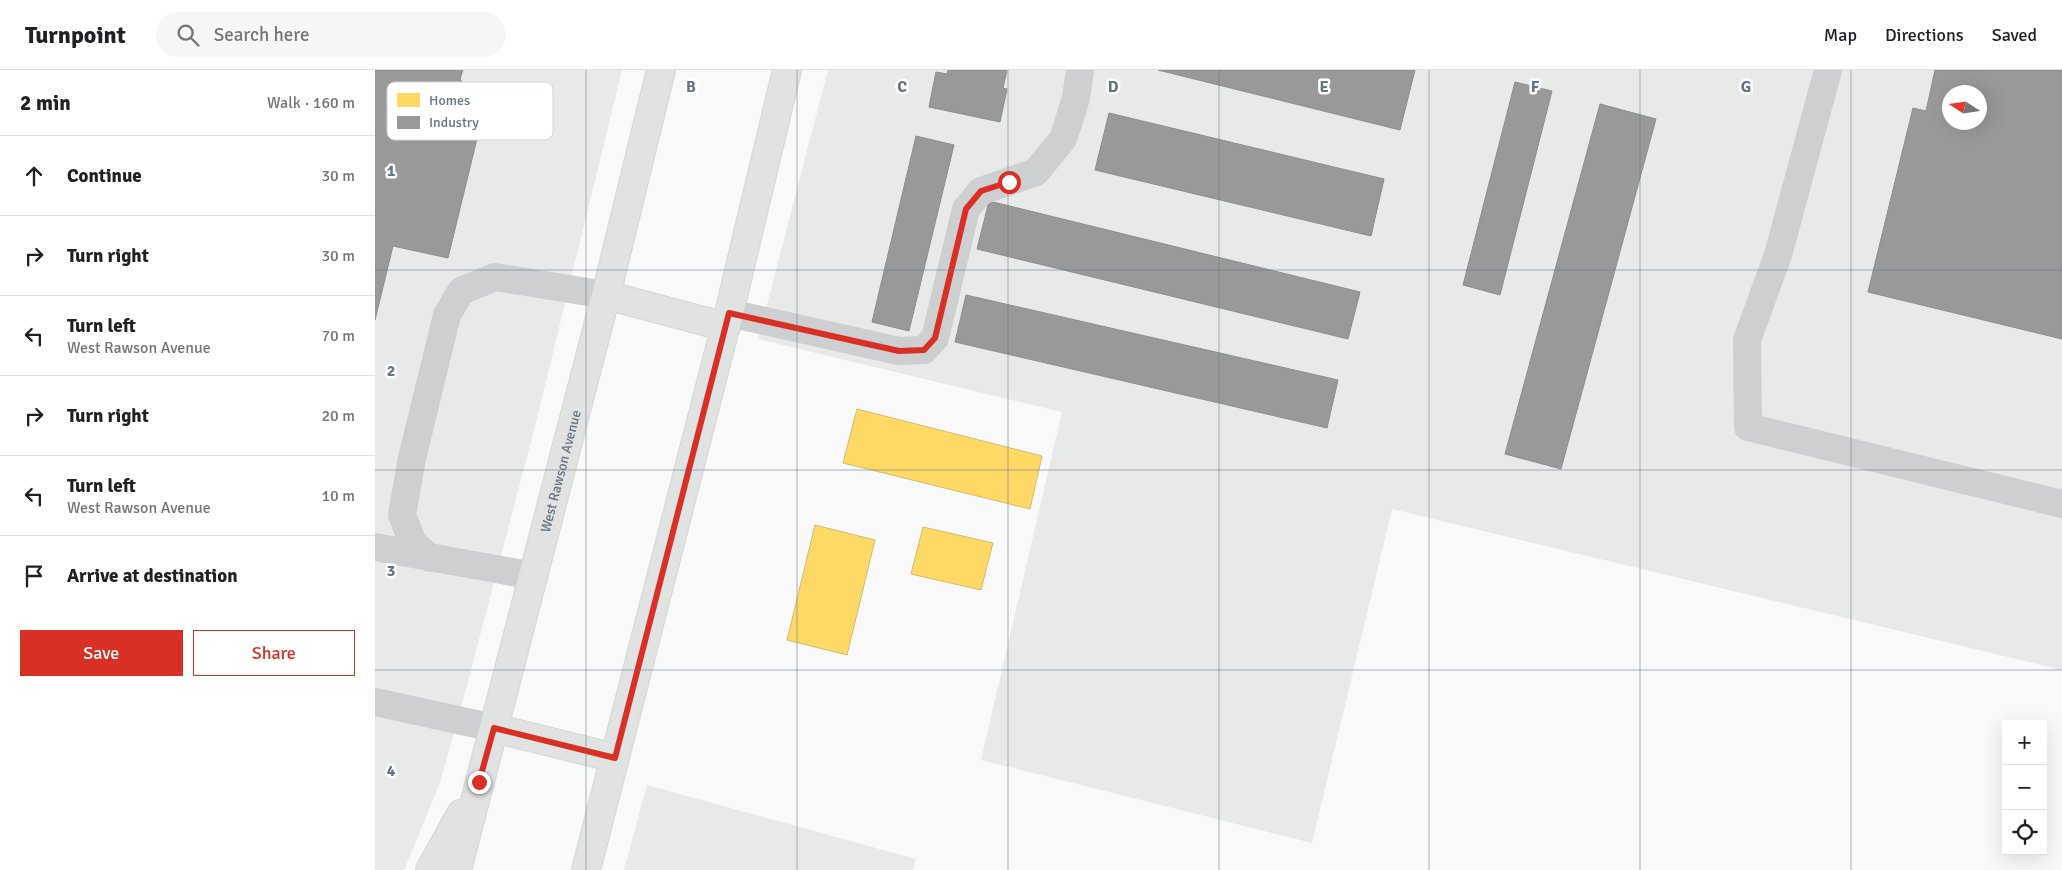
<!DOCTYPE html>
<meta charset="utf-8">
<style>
body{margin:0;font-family:Signika,sans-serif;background:#f6f6f6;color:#202124}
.controls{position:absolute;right:15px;bottom:15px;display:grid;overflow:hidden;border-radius:0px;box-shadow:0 5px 20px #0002}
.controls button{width:45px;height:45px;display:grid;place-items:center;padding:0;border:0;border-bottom:1px solid #e0e0e0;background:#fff;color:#202124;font:25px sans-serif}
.compass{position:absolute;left:1567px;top:15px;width:45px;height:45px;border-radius:50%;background:#fff;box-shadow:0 5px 20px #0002;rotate:282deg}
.stop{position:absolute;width:15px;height:15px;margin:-11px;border:4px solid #d93025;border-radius:50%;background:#fff}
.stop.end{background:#d93025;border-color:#fff;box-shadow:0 1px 5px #0008}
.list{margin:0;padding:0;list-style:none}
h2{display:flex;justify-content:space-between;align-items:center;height:65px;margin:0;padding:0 20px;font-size:21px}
h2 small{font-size:16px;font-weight:400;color:#757577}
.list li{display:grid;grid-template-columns:32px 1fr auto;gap:15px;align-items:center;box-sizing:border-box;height:80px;padding:0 20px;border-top:1px solid #e0e0e0}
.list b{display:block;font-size:19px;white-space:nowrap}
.list p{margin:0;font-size:16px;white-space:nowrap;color:#757577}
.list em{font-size:16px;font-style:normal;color:#757577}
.actions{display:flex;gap:10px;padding:15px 20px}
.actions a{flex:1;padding:11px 0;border:1px solid #d93025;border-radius:0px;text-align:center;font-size:18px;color:#d93025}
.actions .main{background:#d93025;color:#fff}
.icon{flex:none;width:28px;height:28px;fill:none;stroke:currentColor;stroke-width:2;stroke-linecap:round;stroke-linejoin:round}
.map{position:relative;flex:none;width:1687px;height:800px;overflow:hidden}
header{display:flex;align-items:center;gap:30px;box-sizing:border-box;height:70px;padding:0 25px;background:#fff;border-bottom:1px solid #e0e0e0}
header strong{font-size:24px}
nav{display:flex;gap:28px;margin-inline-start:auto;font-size:18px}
.search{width:350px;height:45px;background:#f6f6f6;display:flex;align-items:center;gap:12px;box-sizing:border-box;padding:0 18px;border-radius:28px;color:#757577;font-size:19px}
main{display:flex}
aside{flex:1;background:#fff}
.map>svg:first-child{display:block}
.built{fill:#e8e9e9;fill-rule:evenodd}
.homes{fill:#ffd966;stroke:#d1bb6f}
.industry{fill:#999;stroke:#898e92;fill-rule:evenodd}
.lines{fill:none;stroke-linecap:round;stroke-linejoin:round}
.major-casing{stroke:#d5d6d7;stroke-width:30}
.minor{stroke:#cecfd0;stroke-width:28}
.major{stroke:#e1e2e2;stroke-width:28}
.route{stroke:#d93025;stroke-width:6}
.grid{fill:none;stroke:#657683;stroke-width:1;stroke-opacity:0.55}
.labels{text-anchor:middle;stroke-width:5;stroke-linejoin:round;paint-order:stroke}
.street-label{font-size:14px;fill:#657683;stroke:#fff}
.key{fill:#fff;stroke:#d1d6da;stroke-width:1}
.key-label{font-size:14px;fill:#657683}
.grid-label{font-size:16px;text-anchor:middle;font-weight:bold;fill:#657683;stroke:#fff;stroke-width:5;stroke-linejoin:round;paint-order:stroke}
</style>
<header>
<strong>Turnpoint</strong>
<div class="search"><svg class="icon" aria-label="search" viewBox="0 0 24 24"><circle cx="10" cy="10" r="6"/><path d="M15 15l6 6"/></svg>Search here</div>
<nav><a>Map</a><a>Directions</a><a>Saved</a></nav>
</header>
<main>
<aside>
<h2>2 min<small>Walk · 160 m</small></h2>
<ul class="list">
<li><svg class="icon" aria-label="ahead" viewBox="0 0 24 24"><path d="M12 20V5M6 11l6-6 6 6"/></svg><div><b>Continue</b></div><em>30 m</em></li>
<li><svg class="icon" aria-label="right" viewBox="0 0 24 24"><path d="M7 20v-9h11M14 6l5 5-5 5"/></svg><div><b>Turn right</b></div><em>30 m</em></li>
<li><svg class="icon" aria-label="left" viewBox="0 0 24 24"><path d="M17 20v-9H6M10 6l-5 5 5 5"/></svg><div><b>Turn left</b><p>West Rawson Avenue</p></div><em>70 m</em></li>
<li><svg class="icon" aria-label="right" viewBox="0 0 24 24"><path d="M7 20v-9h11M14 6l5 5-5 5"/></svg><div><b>Turn right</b></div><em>20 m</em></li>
<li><svg class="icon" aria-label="left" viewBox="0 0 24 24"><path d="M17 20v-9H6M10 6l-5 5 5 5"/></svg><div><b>Turn left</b><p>West Rawson Avenue</p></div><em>10 m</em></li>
<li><svg class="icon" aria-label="arrive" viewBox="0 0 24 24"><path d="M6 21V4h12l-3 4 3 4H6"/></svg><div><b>Arrive at destination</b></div></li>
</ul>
<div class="actions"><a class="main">Save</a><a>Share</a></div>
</aside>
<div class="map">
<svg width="1687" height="800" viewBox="0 0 1687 800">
<rect width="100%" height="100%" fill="#f9f9f9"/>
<!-- built -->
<path class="built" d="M0,0H247L160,356L95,604L65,713L29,800H0Z
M453,0H1687V600L1017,439L937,773L606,690L687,342L383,269ZM1574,22H1604V52H1574Z
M272,715L541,789L538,800H249Z"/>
<!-- homes -->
<path class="homes" d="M482,339L667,386L655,439L468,393Z
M440,455L500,470L472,585L412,570Z
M548,457L618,473L606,520L536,504Z"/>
<!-- industry -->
<path class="industry" d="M0,0H88L85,9L108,44L73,188L18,176L0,250Z
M573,0H632L628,18L632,19L625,52L554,37L561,2L572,4Z
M783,0H1040L1025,60Z
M1560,0H1687V269L1493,222L1538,38L1551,41ZM1574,22H1604V52H1574Z
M1140,12L1177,21L1125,225L1088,215Z
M1225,34L1281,49L1186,399L1130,384Z
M734,43L1009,109L996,166L720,100Z
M541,66L579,75L534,261L497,252Z
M614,131L985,222L973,269L602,179Z
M591,225L963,310L952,358L580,272Z"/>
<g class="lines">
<defs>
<g id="major">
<path d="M231,225L351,257"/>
<path d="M119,658L240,688"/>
<path d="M55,800L86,744"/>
<path id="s1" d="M82,800L231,225L286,0"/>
<path d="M211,800L354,243L412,0"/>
</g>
</defs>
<!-- major casing -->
<use href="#major" class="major-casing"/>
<!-- minor -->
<path class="minor" d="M1453,0L1403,185L1372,270L1373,357L1687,434
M354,243L524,281L549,280L560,268L591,139L606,121L661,102L688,69L701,28L705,0
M0,477L159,506
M55,488L38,473L27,445L37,388L72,245L86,221L120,207L231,225
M0,632L119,658"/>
<!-- major -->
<use href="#major" class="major"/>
</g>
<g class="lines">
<!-- route -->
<path class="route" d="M104,712L119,658L240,688L354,243L524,281L549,280L560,268L591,139L606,121L634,112"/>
</g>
<!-- grid -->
<path class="grid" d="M211,0V800M422,0V800M633,0V800M844,0V800M1054,0V800M1265,0V800M1476,0V800M0,200H1687M0,400H1687M0,600H1687"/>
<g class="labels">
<!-- street labels -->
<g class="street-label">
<text dy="5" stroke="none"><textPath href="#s1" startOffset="412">West Rawson Avenue</textPath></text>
</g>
</g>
<!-- legend -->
<rect x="12" y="12" width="166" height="58" rx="8" class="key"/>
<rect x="22" y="23" width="23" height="14" fill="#ffd966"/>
<rect x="22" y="46" width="23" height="13" fill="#999"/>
<g class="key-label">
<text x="54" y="35">Homes</text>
<text x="54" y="57">Industry</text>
</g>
<g class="grid-label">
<text x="316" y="22">B</text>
<text x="527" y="22">C</text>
<text x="738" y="22">D</text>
<text x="949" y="22">E</text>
<text x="1160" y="22">F</text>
<text x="1371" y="22">G</text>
<text x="16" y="106">1</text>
<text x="16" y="306">2</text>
<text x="16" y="506">3</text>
<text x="16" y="706">4</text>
</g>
</svg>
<div class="controls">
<button>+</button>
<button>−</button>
<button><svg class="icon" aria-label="locate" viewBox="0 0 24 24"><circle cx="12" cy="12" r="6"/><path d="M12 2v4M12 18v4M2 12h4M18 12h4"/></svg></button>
</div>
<svg class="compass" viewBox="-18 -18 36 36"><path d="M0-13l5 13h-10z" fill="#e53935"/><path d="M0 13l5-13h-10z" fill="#757577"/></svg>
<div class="stop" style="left:634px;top:112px"></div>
<div class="stop end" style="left:104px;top:712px"></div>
</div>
</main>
